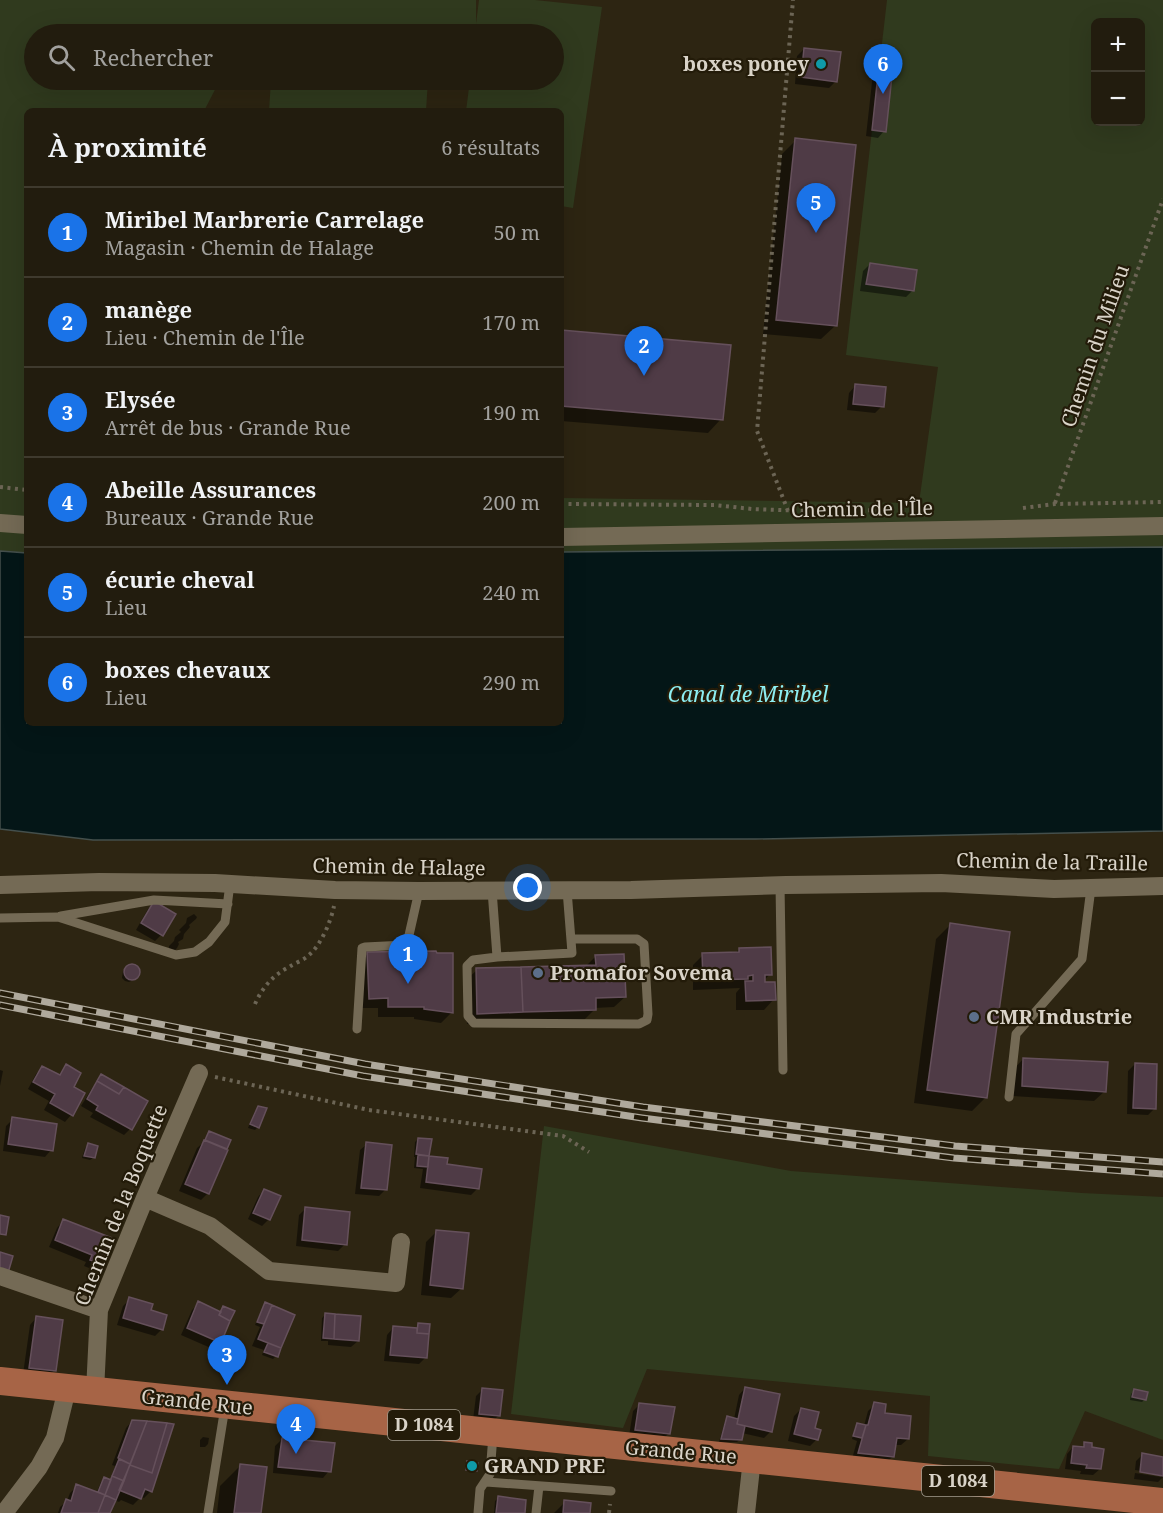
<!DOCTYPE html>
<html lang="fr">
<meta charset="utf-8">
<style>
body{margin:0;font-family:"Noto Serif",serif;background:#2e291c;color:#f1f3f6}
.controls{position:absolute;right:18px;top:18px;display:grid;overflow:hidden;border-radius:9px;box-shadow:0 6px 24px #0002}
.controls button{width:54px;height:54px;display:grid;place-items:center;padding:0;border:0;border-bottom:2px solid #3f3a2e;background:#221c0e;color:#f1f3f6;font:30px sans-serif}
.you{position:absolute;left:528px;top:888px;width:21px;height:21px;margin:-15px;border:4px solid #fff;border-radius:50%;background:#1a73e8;box-shadow:0 0 0 9px #1a73e833}
.badge{display:grid;place-items:center;width:39px;height:39px;border-radius:50%;background:#1a73e8;color:#fff;font-size:20px;font-weight:700}
.pin{position:absolute;translate:-50% -50px;filter:drop-shadow(0 2px 3px #0008)}
.pin::after{content:'';position:absolute;top:32px;width:21px;height:18px;background:inherit;clip-path:polygon(0 0,100% 0,50% 100%)}
.list{margin:0;padding:0;list-style:none}
h2{display:flex;justify-content:space-between;align-items:center;height:78px;margin:0;padding:0 24px;font-size:26px}
h2 small{font-size:20px;font-weight:400;color:#a2a19e}
.list li{display:grid;grid-template-columns:39px 1fr auto;gap:18px;align-items:center;box-sizing:border-box;height:90px;padding:0 24px;border-top:2px solid #3f3a2e}
.list b{display:block;font-size:22px;white-space:nowrap}
.list p{margin:0;font-size:20px;white-space:nowrap;color:#a2a19e}
.list em{font-size:20px;font-style:normal;color:#a2a19e}
.icon{flex:none;width:33px;height:33px;fill:none;stroke:currentColor;stroke-width:2;stroke-linecap:round;stroke-linejoin:round}
.map{position:relative;flex:none;width:1163px;height:1513px;overflow:hidden}
.search{position:absolute;background:#221c0e;box-shadow:0 6px 24px #0002;left:24px;top:24px;width:540px;height:66px;display:flex;align-items:center;gap:15px;box-sizing:border-box;padding:0 21px;border-radius:33px;color:#a2a19e;font-size:22px}
.panel{position:absolute;background:#221c0e;box-shadow:0 6px 24px #0002;left:24px;top:108px;width:540px;height:618px;border-radius:9px}
.map>svg:first-child{display:block}
.green{fill:#303a1e;fill-rule:evenodd}
.water{fill:#041617;stroke:#444f4c;stroke-width:1.5}
.shadow{fill:#0007}
.building{fill:#4f3b46;stroke:#65505b;stroke-width:1.5}
.lines{fill:none;stroke-linecap:round;stroke-linejoin:round}
.path{stroke:#6c6555;stroke-width:4;stroke-dasharray:3 4.5;stroke-linecap:butt}
.service{stroke:#746a55;stroke-width:9}
.minor{stroke:#746a55;stroke-width:18}
.primary{stroke:#a76446;stroke-width:28}
.rail-casing{stroke:#afa99c;stroke-width:7}
.rail{stroke:#231b09;stroke-width:4.5;stroke-dasharray:14;stroke-linecap:butt}
.culture-dot{fill:#0f9aa8;stroke:#231b09;stroke-width:2}
.service-dot{fill:#5c6f8a;stroke:#231b09;stroke-width:2}
.labels{text-anchor:middle;stroke-width:4.5;stroke-linejoin:round;paint-order:stroke}
.shield{fill:#231b09;stroke:#a29c8f;stroke-width:1.5}
.shield-label{font-size:18px;font-weight:bold;fill:#d9d3c8}
.poi-label{font-size:20px;font-weight:bold;fill:#d9d3c8;stroke:#231b09;text-anchor:start}
.street-label{font-size:20px;fill:#d9d3c8;stroke:#231b09}
.water-label{font-size:21px;font-style:italic;fill:#8deef2;stroke:#231b09}
</style>
<div class="map">
<svg width="1163" height="1513" viewBox="0 0 1163 1513">
<rect width="100%" height="100%" fill="#2d2512"/>
<!-- green -->
<path class="green" d="M0,0H476V24L479,0H535L602,7L573,208L561,206V111H466L470,80H554V34H374L249,24L243,34H34V80H220L204,111H27V553L0,551Z
M887,0H1163V566L561,560V498L919,503L938,367L846,355ZM1096,22H1140V122H1096Z
M271,80H428L426,111H269Z
M544,1126L791,1171L1082,1193L1163,1197V1440L1085,1411L1059,1469L928,1456L930,1396L647,1369L623,1428L511,1414Z"/>
<!-- water -->
<path class="water" d="M1163,547V831L756,839L93,840L0,829V551L27,553V723H561V552Z"/>
<!-- shadow -->
<path class="shadow" d="M804,49L836,81L829,88L795,84L797,56Z
M881,57L884,131L878,138L866,136L874,64Z
M796,140L835,326L821,339L763,334L782,154Z
M870,264L912,291L906,297L860,291L863,271Z
M561,331L721,419L708,433L561,421Z
M855,386L882,406L875,413L847,410L849,393Z
M155,903L161,935L155,941L136,930L148,909Z
M194,914L197,917L196,919L189,925L190,927L184,934L183,939L178,942L179,944L177,948L174,951L169,950V946L174,941L175,937L181,932L179,930L186,923L187,918Z
M950,925L986,1097L972,1111L914,1103L936,939Z
M739,949L770,974L761,984L774,999L764,1010H736V993L740,988L693,990V965L703,955L735,954Z
M368,954L451,1013L441,1023L414,1019V1017H378V1008H359L357,964Z
M596,956L625,997L614,1007L594,1008V1010L584,1020L467,1024L466,980L477,970L585,967Z
M130,965L136,967L139,972L133,980L129,982L125,981L122,978L123,971Z
M1023,1059L1105,1091L1094,1101L1012,1096L1013,1070Z
M1135,1064L1155,1108L1148,1115L1127,1114L1128,1071Z
M66,1066L72,1087L83,1094L71,1115L65,1122L44,1110L49,1101L28,1089L36,1074L42,1068L58,1076Z
M0,1070L3,1071L0,1086Z
M94,1086L130,1129L124,1135L90,1117L93,1113L81,1106L91,1090Z
M258,1108L265,1109L258,1127L255,1130L248,1128L255,1111Z
M13,1119L51,1150L45,1157L3,1151L6,1126Z
M209,1133L229,1141L208,1193L201,1200L179,1191L197,1148L204,1142Z
M418,1139L430,1141L428,1158L446,1166L478,1188L471,1195L420,1188L423,1169L414,1168L415,1157H414L415,1142Z
M367,1144L385,1190L379,1196L355,1194L360,1150Z
M88,1145L93,1158L90,1160L82,1158L85,1148Z
M264,1190L269,1219L262,1226L248,1219L258,1197Z
M306,1208L345,1244L338,1251L296,1246L299,1215Z
M63,1221L101,1263L94,1270L84,1266L86,1262L49,1247L57,1228Z
M436,1232L462,1288L451,1298L421,1295L426,1242Z
M130,1299L149,1311L165,1316L161,1330L155,1336L117,1325L123,1306Z
M199,1303L220,1313L224,1308L220,1342L213,1349L181,1335L192,1310Z
M266,1304L293,1316L276,1356L273,1359L262,1355L264,1350L252,1346L260,1327L255,1325L263,1307Z
M325,1315L358,1341L351,1347L328,1345V1341H321L322,1318Z
M36,1318L54,1370L48,1377L23,1374L30,1325Z
M419,1324L426,1357L419,1364L384,1361L387,1335L393,1328L415,1330Z
M745,1388L771,1431L764,1438L742,1433L740,1439L737,1442H719L725,1421L727,1418L734,1419L739,1395Z
M482,1390L499,1415L492,1422L473,1420L476,1396Z
M1134,1391L1145,1399L1142,1402L1130,1400L1131,1394Z
M640,1404L669,1433L662,1440L629,1436L633,1411Z
M875,1404L884,1415L908,1439L901,1445H894L893,1456L886,1463L852,1459L857,1441L852,1439L855,1427L858,1424L864,1426L868,1411Z
M801,1409L813,1429L817,1439L810,1446L788,1441L794,1416Z
M132,1421L172,1425L151,1491L144,1498L141,1497L133,1505L121,1500L119,1502L114,1500L109,1513H58L60,1507L67,1501L70,1493L77,1486L96,1494L101,1482L104,1479L110,1481L115,1466L112,1465L126,1428Z
M203,1437L209,1438L208,1444L205,1447H200V1440Z
M282,1439L329,1471L323,1478L273,1473L275,1446Z
M1085,1444L1100,1469L1093,1475L1080,1474L1081,1471L1065,1469L1067,1454L1073,1447L1081,1448Z
M1143,1454L1163,1459V1477L1158,1482L1134,1479L1135,1473L1161,1477V1474L1135,1470L1136,1461Z
M240,1466L260,1513H217L220,1486Z
M498,1498L523,1513H494L495,1501Z
M565,1502L589,1513H554Z"/>
<!-- building -->
<path class="building" d="M804,48L841,52L837,82L801,77Z
M880,56L894,57L886,132L872,130Z
M795,138L856,145L837,326L776,320Z
M870,263L917,270L914,291L866,284Z
M561,330L731,345L723,420L561,406Z
M855,384L886,387L884,407L853,404Z
M154,901L176,914L163,936L141,923Z
M950,923L1010,932L987,1098L927,1090Z
M771,947L772,975H765V982H775L776,1000L746,1001L745,981H753V975L748,976V979L703,980L702,953L739,952V948Z
M436,951L437,953H453V1013L424,1009V1007H388V998L369,999L367,952Z
M624,954L626,997L596,998V1010L523,1012L521,967L596,965L595,955Z
M124 972a8 8 0 1 1 16 0a8 8 0 1 1-16 0Z
M521,967L523,1012L477,1014L476,968Z
M1023,1058L1108,1062L1106,1092L1022,1086Z
M1135,1063L1157,1064L1156,1109L1133,1108Z
M66,1064L81,1073L74,1087L85,1093L73,1116L50,1103L55,1094L33,1082L42,1066L60,1075Z
M101,1074L124,1087L119,1094L97,1081Z
M97,1081L119,1094L124,1087L148,1101L132,1130L96,1110L98,1106L87,1099Z
M258,1106L267,1108L259,1128L250,1124Z
M12,1117L57,1124L53,1151L8,1144Z
M209,1131L231,1140L227,1149L205,1140Z
M418,1138L432,1139L429,1156L416,1154Z
M204,1140L228,1150L209,1194L185,1184Z
M366,1142L392,1145L387,1190L361,1188Z
M88,1143L98,1146L95,1158L84,1156Z
M418,1155L429,1156L428,1167L417,1166Z
M429,1156L448,1158L447,1164L482,1169L479,1189L426,1182Z
M264,1189L281,1196L270,1220L253,1213Z
M305,1207L350,1212L347,1245L302,1240Z
M0,1215L9,1217L6,1235L0,1234Z
M63,1219L112,1238L102,1264L90,1260L92,1255L55,1240Z
M436,1230L469,1233L463,1289L430,1285Z
M0,1252L13,1256L8,1273L0,1270Z
M129,1297L153,1304L151,1310L167,1315L163,1330L123,1318Z
M198,1301L221,1312L219,1315L230,1321L221,1343L187,1328Z
M265,1302L272,1305L264,1324L257,1322Z
M272,1305L295,1315L281,1348L258,1339Z
M223,1306L235,1311L230,1321L219,1315Z
M325,1313L335,1314L334,1339L323,1338Z
M335,1314L361,1316L359,1341L334,1339Z
M36,1316L63,1320L56,1371L29,1368Z
M418,1323L430,1324L429,1334L417,1333Z
M393,1326L417,1328V1333L429,1334L427,1358L390,1355Z
M268,1343L281,1348L278,1357L264,1352Z
M745,1387L780,1394L772,1432L737,1424Z
M482,1388L503,1390L500,1416L479,1414Z
M1134,1389L1148,1392L1146,1400L1132,1397Z
M874,1402L886,1404L885,1413L911,1416L909,1439L897,1438L894,1457L858,1453L866,1425H868Z
M639,1403L675,1407L670,1434L635,1430Z
M801,1408L819,1412L815,1428L821,1430L818,1440L794,1434Z
M727,1416L738,1419L737,1424L745,1426L742,1440L721,1439Z
M132,1420L147,1421L130,1464L118,1458Z
M147,1421L167,1423L152,1473L130,1465Z
M167,1423L174,1424L152,1492L145,1489L141,1499L119,1490L130,1465L152,1473Z
M857,1423L866,1425L862,1438L853,1436Z
M282,1438L335,1443L331,1472L278,1467Z
M1084,1442L1092,1443V1447L1104,1449L1101,1469L1086,1468L1087,1465L1071,1463L1073,1446L1084,1447Z
M1142,1453L1163,1457V1476L1140,1472Z
M119,1459L130,1464L124,1481L112,1476Z
M467,1461L478,1463L477,1471L466,1470Z
M240,1464L267,1467L261,1513H234Z
M112,1476L124,1481L116,1500L105,1495Z
M104,1477L111,1480L105,1495L98,1492Z
M76,1484L105,1495L98,1513H61L66,1499L71,1501Z
M105,1495L116,1500L110,1513H98Z
M498,1496L526,1500L525,1513H496Z
M564,1500L591,1503L590,1513H563Z"/>
<g class="lines">
<!-- path -->
<path class="path" d="M0,487L27,490
M1055,503L1163,199
M561,504L714,505L752,509L807,511L899,510
M1023,508L1055,504L1163,502
M788,511L757,431L793,0
M255,1004C262,988 273,975 289,967C295,963 304,960 309,955C321,945 331,921 334,906
M215,1077L369,1110L563,1136L589,1152
M609,1513L610,1504"/>
<!-- service -->
<path class="service" d="M780,885L783,1070
M492,890L497,957L572,953L567,890
M61,916L154,900L228,904
M0,918L58,917L176,955L195,952L209,942L225,922L230,884
M497,957L473,960L467,966L468,1016L474,1023L639,1024L647,1020L648,1014L644,944L637,939H571
M357,1029L362,948L365,947L406,945L407,944L419,891
M1009,1097L1016,1034L1082,959L1091,888
M486,1482L611,1491
M208,1513L225,1407
M478,1513L480,1489L490,1474L493,1435
M536,1513L539,1486"/>
<!-- minor -->
<path class="minor" d="M0,523L27,525
M561,537L1163,526
M0,885L99,882L215,883L335,890L419,891L631,890L786,885L941,883L1054,889L1163,886
M145,1198L210,1226L269,1271L396,1283L401,1242
M0,1276L99,1310
M95,1391L99,1310L145,1198L199,1073
M4,1513L39,1467L55,1438L67,1389
M746,1513L752,1459"/>
<!-- primary -->
<path class="primary" d="M0,1381L1163,1502"/>
<defs>
<path id="rail" d="M0,993L365,1064L643,1107L955,1146L1163,1162
M0,1005L363,1076L642,1118L954,1158L1163,1174"/>
</defs>
<!-- rail casing -->
<use href="#rail" class="rail-casing"/>
<!-- rail -->
<use href="#rail" class="rail"/>
</g>
<!-- markers -->
<g class="culture-dot">
<circle cx="821" cy="64" r="6"/>
<circle cx="472" cy="1466" r="6"/>
</g>
<g class="service-dot">
<circle cx="538" cy="973" r="6"/>
<circle cx="974" cy="1017" r="6"/>
</g>
<g class="labels">
<!-- shield labels -->
<g class="shield">
<rect x="388" y="1410" width="72" height="30" rx="4.5"/>
<rect x="922" y="1466" width="72" height="30" rx="4.5"/>
</g>
<g class="shield-label">
<text x="424" y="1431">D 1084</text>
<text x="958" y="1487">D 1084</text>
</g>
<!-- poi labels -->
<g class="poi-label">
<text x="809" y="71" text-anchor="end">boxes poney</text>
<text x="550" y="980">Promafor Sovema</text>
<text x="986" y="1024">CMR Industrie</text>
<text x="484" y="1473">GRAND PRE</text>
</g>
<!-- street labels -->
<g class="street-label">
<text transform="translate(1095 346) rotate(-71)" y="7">Chemin du Milieu</text>
<text transform="translate(862 509) rotate(-1)" y="7">Chemin de l'Île</text>
<text transform="translate(1052 862) rotate(1)" y="7">Chemin de la Traille</text>
<text transform="translate(399 867) rotate(1)" y="7">Chemin de Halage</text>
<text transform="translate(121 1205) rotate(-68)" y="7">Chemin de la Boquette</text>
<text transform="translate(197 1402) rotate(6)" y="7">Grande Rue</text>
<text transform="translate(681 1452) rotate(5)" y="7">Grande Rue</text>
</g>
<!-- water labels -->
<g class="water-label">
<text x="748" y="702">Canal de Miribel</text>
</g>
</g>
</svg>
<div class="controls">
<button>+</button>
<button>−</button>
</div>
<div class="you"></div>
<div class="pin badge" style="left:408px;top:984px">1</div>
<div class="pin badge" style="left:644px;top:376px">2</div>
<div class="pin badge" style="left:227px;top:1385px">3</div>
<div class="pin badge" style="left:296px;top:1454px">4</div>
<div class="pin badge" style="left:816px;top:233px">5</div>
<div class="pin badge" style="left:883px;top:94px">6</div>
<div class="search"><svg class="icon" aria-label="search" viewBox="0 0 24 24"><circle cx="10" cy="10" r="6"/><path d="M15 15l6 6"/></svg>Rechercher</div>
<section class="panel">
<h2>À proximité<small>6 résultats</small></h2>
<ul class="list">
<li><span class="badge">1</span><div><b>Miribel Marbrerie Carrelage</b><p>Magasin · Chemin de Halage</p></div><em>50 m</em></li>
<li><span class="badge">2</span><div><b>manège</b><p>Lieu · Chemin de l'Île</p></div><em>170 m</em></li>
<li><span class="badge">3</span><div><b>Elysée</b><p>Arrêt de bus · Grande Rue</p></div><em>190 m</em></li>
<li><span class="badge">4</span><div><b>Abeille Assurances</b><p>Bureaux · Grande Rue</p></div><em>200 m</em></li>
<li><span class="badge">5</span><div><b>écurie cheval</b><p>Lieu</p></div><em>240 m</em></li>
<li><span class="badge">6</span><div><b>boxes chevaux</b><p>Lieu</p></div><em>290 m</em></li>
</ul>
</section>
</div>
